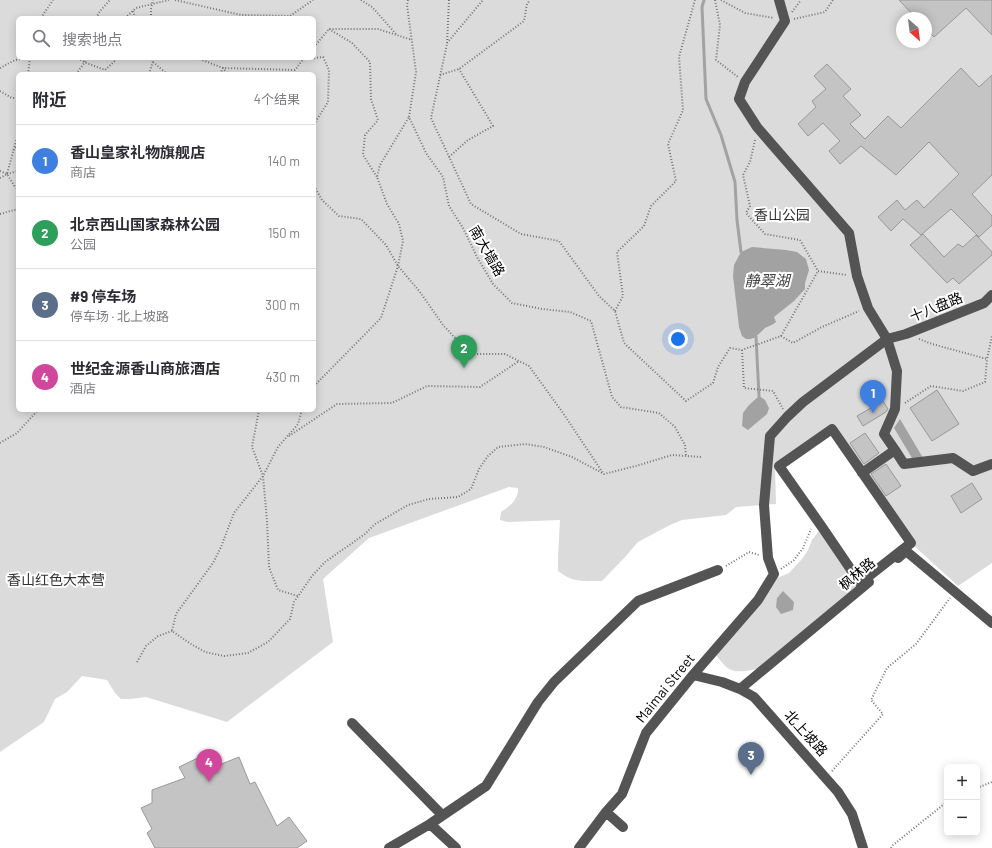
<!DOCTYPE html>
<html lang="zh">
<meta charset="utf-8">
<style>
body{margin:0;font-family:Barlow,"Noto Sans SC",sans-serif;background:#f2f2f3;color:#2b2b33}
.controls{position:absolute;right:12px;bottom:12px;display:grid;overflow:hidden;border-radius:6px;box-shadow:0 2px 10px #0003}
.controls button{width:36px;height:36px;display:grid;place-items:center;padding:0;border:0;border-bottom:1px solid #e1e1e2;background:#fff;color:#2b2b33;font:20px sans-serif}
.compass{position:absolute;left:896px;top:12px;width:36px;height:36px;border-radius:50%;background:#fff;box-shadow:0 2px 10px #0003;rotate:152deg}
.you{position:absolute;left:678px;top:339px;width:14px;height:14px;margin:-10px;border:3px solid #fff;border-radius:50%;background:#1a73e8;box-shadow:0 0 0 6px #1a73e833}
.badge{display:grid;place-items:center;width:26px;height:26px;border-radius:50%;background:#0b8043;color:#fff;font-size:13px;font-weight:700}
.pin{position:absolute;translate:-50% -33px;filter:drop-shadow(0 1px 2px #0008)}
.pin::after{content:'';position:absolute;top:21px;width:14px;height:12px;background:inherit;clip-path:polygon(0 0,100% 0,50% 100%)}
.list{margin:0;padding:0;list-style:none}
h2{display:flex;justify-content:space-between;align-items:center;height:52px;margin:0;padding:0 16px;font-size:17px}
h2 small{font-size:13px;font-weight:400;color:#7c7c81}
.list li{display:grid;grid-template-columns:26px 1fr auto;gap:12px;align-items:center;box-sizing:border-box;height:72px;padding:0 16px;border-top:1px solid #e1e1e2}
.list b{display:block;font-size:15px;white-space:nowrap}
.list p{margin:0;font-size:13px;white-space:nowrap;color:#7c7c81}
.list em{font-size:13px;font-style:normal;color:#7c7c81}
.icon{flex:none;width:22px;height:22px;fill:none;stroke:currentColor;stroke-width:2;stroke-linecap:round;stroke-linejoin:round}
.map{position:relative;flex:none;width:992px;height:848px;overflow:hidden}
.search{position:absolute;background:#fff;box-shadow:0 2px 10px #0003;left:16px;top:16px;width:300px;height:44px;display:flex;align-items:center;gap:10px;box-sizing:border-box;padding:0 14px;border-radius:6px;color:#7c7c81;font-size:15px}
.panel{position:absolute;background:#fff;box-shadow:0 2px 10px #0003;left:16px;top:72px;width:300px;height:340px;border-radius:6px}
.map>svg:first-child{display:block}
.green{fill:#dbdbdb;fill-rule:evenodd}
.water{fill:#a2a2a2}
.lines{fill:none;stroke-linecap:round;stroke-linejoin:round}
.stream{stroke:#a2a2a2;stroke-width:3}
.building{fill:#c4c4c4;stroke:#989898}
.path{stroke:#767676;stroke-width:2;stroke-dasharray:1 2;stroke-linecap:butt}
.minor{stroke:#545454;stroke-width:10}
.labels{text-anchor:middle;stroke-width:4;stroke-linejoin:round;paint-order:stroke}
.park-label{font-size:14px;fill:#323232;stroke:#fff}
.street-label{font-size:14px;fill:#000;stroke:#fff}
.water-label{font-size:15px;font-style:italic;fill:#434343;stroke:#fff}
</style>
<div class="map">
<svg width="992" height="848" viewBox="0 0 992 848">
<rect width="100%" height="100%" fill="#fff"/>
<!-- green -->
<path class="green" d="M0,0H992V563L958,586L911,543L832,429L775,468L776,504L736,507L726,515L682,520L670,525L638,542L625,557L602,581C583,581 574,583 558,571V556L560,520L507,522L500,520L501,512C509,507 519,499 518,488L509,487L369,538L323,579L333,642L227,722L146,697L130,699H121L115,693L107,680L82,676L67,692L55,699L44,722L0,752ZM18,18H314V58H18ZM902,18H926V42H902ZM18,74H314V410H18Z
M822,527L860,583L757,669C734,673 730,674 716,655L769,591L777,578L789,573L802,559L808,550L812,540Z"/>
<!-- water -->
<path class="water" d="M752,247L786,250L797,252L806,259L809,270L805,283V289L794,301L774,317L776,322C773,325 768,326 765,328C758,334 755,340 746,339L742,336L739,327L733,276L734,265L741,252Z
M759,396L765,400L769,408L767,414L748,430L742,426L743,413L749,405Z
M900,419L923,458H912L894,428Z
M783,591L794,602L793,610L781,614L776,607L777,598Z"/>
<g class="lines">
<!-- stream -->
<path class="stream" d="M704,0L702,7L706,99L721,135L735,182L737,220L741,252
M756,337L759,396"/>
</g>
<!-- building -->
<path class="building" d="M899,0H992V35L966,8L934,37L926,29V18H916Z
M827,64L851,89L843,96L861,115L850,124L865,139L888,116L901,128L961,68L979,87L992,75V175L972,194L992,216V225L979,237L951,209L921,235L903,219L891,231L878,217L897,200L905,210L917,200L924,208L959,174L929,142L896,175L861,146L840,164L829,151L840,141L823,123L808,136L798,124L816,107L812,101L826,89L814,76Z
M923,234L944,257L958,244L963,247L976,235L992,252V255L959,284L953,278L947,283L910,245Z
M937,390L959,424L932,441L910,408Z
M883,401L888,409L886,412L863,426L857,416Z
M865,433L879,453L864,464L850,443Z
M886,464L901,486L886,496L871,474Z
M972,483L982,499L961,513L951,496Z
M206,754L214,767L239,757L250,784L255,782L277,826L289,817L307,841L297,848H155L147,833L152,829L141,808L152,803V790L185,778L179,767Z"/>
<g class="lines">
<!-- path -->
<path class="path" d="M175,0L241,15L290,16L313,0
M361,0L372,7L397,35
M408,0L407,5L409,20L416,72L409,117L426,153L443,177L449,206L463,228L477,257L493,284L512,303L542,309L570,312L591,321L612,397L621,407L659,413L675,427L685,445L686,456
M449,0L447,44L431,118L471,204L521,234L559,241L599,296L615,311L624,343L686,401L713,383L718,367L730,348L742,350L781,336L818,271
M715,0L720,25L716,60L738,77
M721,0L745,13L774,18
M133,11L135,18
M792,12L801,0
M41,18L53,0
M96,18L100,11L110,0
M125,18L136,8L169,0
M151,18V9L153,0
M794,19L825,12L833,0
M329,29L352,43L370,62L371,99L378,120L365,135L363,155L377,177
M447,43L483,0
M314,47L329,29H378L412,40
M78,58L84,62L105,70L118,58
M197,58L223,68L295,70L304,58
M314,58L323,57L329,70L328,102L314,124
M153,62L167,74
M0,68L13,61L23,58
M28,74L30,58
M76,74L88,58
M149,74L154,58
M220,74L223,68L228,74
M440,75L459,69L524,21L527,4L530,0
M0,91L12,98H18
M755,140L750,162L743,175L750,206L746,213L765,234L800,240L818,271
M13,150L18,145
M449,157L468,140L493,126L459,69
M0,171L7,174L15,187L18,189
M7,174L18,171
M0,178L7,174L18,134
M314,186L322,200L339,216L361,219L386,245L398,266L420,292L443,325L470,354H505L529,366L563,413L603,473
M0,214L18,209
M818,271L847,275
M615,311L623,296L617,252L644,226L651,206L676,181L668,144L683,110L679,57L695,0
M781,336L793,343L822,327L859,311
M919,339L932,344L987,359L992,336
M742,350L744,388L773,391L783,409
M314,386L381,318L398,266L403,241L399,224L387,204L377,177L380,165L409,117
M905,403L931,386L963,391L985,382L987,359
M259,410L252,447L263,476L267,521L269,567L278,590L298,596
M302,410L298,424L278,447L263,476L234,513L221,547L213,563L176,614L172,631L191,644L205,652L224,656L248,653L268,642L290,619L294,602L312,576L325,562L365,534L375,524L408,505L429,499L458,497L471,489L479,469L488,456L498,447L525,444L544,447L572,457L604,474L636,466L672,455L701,457
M289,436L337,404L392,403L427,386L480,387L519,361
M0,443L17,433L38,410
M726,566L749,552L759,555
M781,569L794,560L803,548L811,529
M137,662L146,646L158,636L172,631
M832,771L883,714L871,700L887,668L916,644L950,598
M977,788L992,782
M891,848L893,845L943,805L947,802"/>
<!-- minor -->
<path class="minor" d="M779,0L785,21L745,82L739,99L757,127L849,233L857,276L868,308L887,339L897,371L895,409L884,434L895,450
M832,429L911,543L860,583L822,527L779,466Z
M862,473L895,450L904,464L953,458L973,471L992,464
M898,558L906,551L992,623
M693,675L722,682L740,689L754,697L838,792L852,814L863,848
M740,689L869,582
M352,723L442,815
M606,812L623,827
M430,824L456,848
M389,848L430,824L486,786L538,702L554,682L638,601L718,570
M579,848L606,812L622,794L646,733L693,675L758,600L774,574L768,558L764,505L770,436L787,417L803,402L887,339L906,334L984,303L992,295"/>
</g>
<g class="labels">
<!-- park labels -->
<g class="park-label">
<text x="782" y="220">香山公园</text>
<text x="56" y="585">香山红色大本营</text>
</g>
<!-- street labels -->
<g class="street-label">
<text transform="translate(487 251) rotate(60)" y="5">南大墙路</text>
<text transform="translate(936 307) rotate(-22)" y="5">十八盘路</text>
<text transform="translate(857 574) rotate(-40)" y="5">枫林路</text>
<text transform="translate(665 688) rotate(-51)" y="5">Maimai Street</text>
<text transform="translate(806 733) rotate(48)" y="5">北上坡路</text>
</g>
<!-- water labels -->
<g class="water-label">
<text x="767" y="286">静翠湖</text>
</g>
</g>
</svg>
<div class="controls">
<button>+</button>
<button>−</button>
</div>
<svg class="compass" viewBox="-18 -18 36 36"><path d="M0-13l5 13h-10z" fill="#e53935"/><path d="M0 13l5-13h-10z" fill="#7c7c81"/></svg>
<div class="you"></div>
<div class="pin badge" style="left:873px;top:413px;background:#3f7fe0">1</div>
<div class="pin badge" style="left:464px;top:368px;background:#2e9e5b">2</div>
<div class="pin badge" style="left:751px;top:775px;background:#5c6f8a">3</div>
<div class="pin badge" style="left:209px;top:782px;background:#d1479c">4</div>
<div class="search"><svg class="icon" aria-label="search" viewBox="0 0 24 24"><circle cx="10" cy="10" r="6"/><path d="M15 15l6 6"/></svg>搜索地点</div>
<section class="panel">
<h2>附近<small>4个结果</small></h2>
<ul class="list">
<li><span class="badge" style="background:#3f7fe0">1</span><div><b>香山皇家礼物旗舰店</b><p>商店</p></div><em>140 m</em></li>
<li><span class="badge" style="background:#2e9e5b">2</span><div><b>北京西山国家森林公园</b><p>公园</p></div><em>150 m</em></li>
<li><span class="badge" style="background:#5c6f8a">3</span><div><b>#9 停车场</b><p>停车场 · 北上坡路</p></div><em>300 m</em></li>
<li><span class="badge" style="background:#d1479c">4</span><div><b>世纪金源香山商旅酒店</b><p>酒店</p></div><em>430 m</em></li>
</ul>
</section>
</div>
